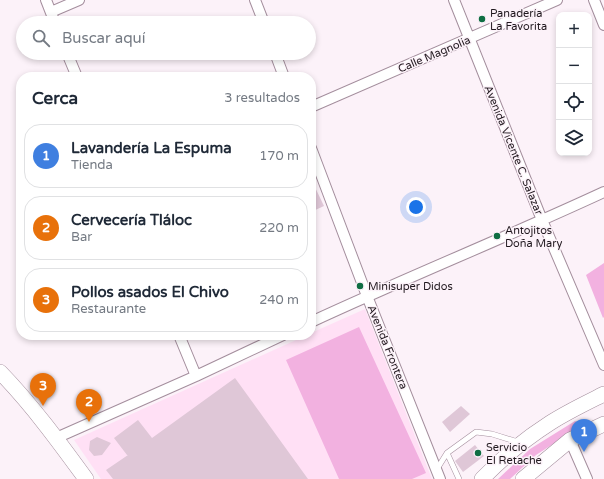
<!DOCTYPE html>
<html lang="es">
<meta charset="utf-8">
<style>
body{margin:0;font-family:"Varela Round",sans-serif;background:#f6f6f7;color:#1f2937}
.controls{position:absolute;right:12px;top:12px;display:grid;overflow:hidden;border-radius:8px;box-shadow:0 2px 6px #0003}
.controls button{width:36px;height:36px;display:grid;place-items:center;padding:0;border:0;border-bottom:1px solid #e0e1e3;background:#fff;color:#1f2937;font:20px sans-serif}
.you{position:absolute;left:416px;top:207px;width:14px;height:14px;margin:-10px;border:3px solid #fff;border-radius:50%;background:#1a73e8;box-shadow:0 0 0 6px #1a73e833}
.badge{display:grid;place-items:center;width:26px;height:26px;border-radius:50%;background:#2563eb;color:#fff;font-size:13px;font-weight:700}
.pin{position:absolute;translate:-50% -33px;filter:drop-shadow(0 1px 2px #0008)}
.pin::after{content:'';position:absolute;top:21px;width:14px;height:12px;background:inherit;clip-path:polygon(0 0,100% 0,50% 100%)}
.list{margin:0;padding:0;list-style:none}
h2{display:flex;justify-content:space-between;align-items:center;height:52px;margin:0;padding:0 16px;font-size:17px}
h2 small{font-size:13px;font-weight:400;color:#747a83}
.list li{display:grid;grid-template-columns:26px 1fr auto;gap:12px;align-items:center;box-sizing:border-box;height:64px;margin:0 8px 8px;padding:0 8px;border:1px solid #e0e1e3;border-radius:16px}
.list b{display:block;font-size:15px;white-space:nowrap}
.list p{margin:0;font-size:13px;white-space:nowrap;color:#747a83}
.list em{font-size:13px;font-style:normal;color:#747a83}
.icon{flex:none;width:22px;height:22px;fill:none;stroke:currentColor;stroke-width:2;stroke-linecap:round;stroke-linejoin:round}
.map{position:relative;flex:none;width:604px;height:479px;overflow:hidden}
.search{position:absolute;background:#fff;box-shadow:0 2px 6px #0003;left:16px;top:16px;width:300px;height:44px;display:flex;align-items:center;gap:10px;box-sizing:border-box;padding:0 14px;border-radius:22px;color:#747a83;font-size:15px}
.panel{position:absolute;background:#fff;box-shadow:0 2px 6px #0003;left:16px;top:72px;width:300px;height:268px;border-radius:16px}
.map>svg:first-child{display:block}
.built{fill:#ffe0f5}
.green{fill:#f2b1e0}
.building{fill:#dfc7d7}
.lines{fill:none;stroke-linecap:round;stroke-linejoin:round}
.lane-casing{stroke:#a48e9d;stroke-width:6}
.street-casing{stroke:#a48e9d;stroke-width:12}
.secondary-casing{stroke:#a48e9d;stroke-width:16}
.lane{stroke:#fff;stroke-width:5}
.street{stroke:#fff;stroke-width:10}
.secondary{stroke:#fff;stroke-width:15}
.poi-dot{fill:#0f6e43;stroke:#fcf2f9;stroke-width:1.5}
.labels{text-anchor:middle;stroke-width:3;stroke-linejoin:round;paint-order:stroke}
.poi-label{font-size:11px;fill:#20181e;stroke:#fcf2f9;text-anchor:start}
.street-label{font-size:11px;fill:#20181e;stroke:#fcf2f9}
</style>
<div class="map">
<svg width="604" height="479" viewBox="0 0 604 479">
<rect width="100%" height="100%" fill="#fcf2f9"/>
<!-- built -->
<path class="built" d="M365,309L432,479H101L74,440L307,335H311V333Z"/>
<!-- green -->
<path class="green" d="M604,263V317L603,318L586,275Z
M359,327L426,473L412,479H339L286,360Z
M575,421L577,422L579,426L578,428L536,455L510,479H498L530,449Z"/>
<!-- building -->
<path class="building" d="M311,179L324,206L311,212Z
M235,378L308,479H113L106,470L128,455H127L114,438L138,420L152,438Z
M461,406L470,414L450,432L442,422Z
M97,437L111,443L102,455L94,456L89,450L90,441Z
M475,445L484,456L463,472L455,461Z"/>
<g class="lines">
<defs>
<path id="lane" d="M447,453L459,479
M437,469L447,453L476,432L492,434L518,442"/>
<path id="street" d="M46,0L55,23
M255,0L264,23
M454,0L542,220L604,365
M594,0L604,25
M51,12L79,0
M67,53L77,77
M275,53L284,77
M311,107L557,0
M311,148L367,296L440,479
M311,322C408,277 507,237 604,192
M179,335L196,376
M56,438L196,376L283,335
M570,440L587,479"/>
<path id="secondary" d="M0,372C32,405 59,442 86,479
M482,479C502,458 525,439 550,423C567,412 586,403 604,394
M523,479L570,440L604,424"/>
</defs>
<!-- lane casing -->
<use href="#lane" class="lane-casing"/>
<!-- street casing -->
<use href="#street" class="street-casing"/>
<!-- secondary casing -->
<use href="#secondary" class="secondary-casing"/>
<!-- lane -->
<use href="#lane" class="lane"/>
<!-- street -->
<use href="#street" class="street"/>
<!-- secondary -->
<use href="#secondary" class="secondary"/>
</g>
<!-- markers -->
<g class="poi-dot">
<circle cx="482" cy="19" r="4"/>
<circle cx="497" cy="236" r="4"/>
<circle cx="360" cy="286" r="4"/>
<circle cx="478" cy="453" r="4"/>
</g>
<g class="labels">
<!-- poi labels -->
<g class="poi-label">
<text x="490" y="17">Panadería<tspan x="490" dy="13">La Favorita</tspan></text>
<text x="505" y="234">Antojitos<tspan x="505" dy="13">Doña Mary</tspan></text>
<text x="368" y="290">Minisuper Didos</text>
<text x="486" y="451">Servicio<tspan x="486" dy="13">El Retache</tspan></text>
</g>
<!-- street labels -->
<g class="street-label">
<text transform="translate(434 54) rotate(-23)" y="4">Calle Magnolia</text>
<text transform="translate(514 150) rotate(68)" y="4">Avenida Vicente C. Salazar</text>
<text transform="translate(388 347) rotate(68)" y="4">Avenida Frontera</text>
</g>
</g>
</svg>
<div class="controls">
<button>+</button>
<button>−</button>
<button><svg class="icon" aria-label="locate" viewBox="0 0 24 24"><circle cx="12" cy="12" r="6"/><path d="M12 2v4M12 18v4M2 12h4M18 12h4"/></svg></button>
<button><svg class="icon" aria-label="layers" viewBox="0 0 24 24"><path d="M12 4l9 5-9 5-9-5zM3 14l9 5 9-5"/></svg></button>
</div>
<div class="you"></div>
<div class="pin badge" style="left:584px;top:452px;background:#3f7fe0">1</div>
<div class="pin badge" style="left:89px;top:422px;background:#e8710a">2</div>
<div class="pin badge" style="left:43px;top:406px;background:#e8710a">3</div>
<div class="search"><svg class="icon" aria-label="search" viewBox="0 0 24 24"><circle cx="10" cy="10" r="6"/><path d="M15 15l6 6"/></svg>Buscar aquí</div>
<section class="panel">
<h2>Cerca<small>3 resultados</small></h2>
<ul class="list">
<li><span class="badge" style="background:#3f7fe0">1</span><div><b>Lavandería La Espuma</b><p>Tienda</p></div><em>170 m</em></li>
<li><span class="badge" style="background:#e8710a">2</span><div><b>Cervecería Tláloc</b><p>Bar</p></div><em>220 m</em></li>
<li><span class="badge" style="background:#e8710a">3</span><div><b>Pollos asados El Chivo</b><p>Restaurante</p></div><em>240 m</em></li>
</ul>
</section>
</div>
